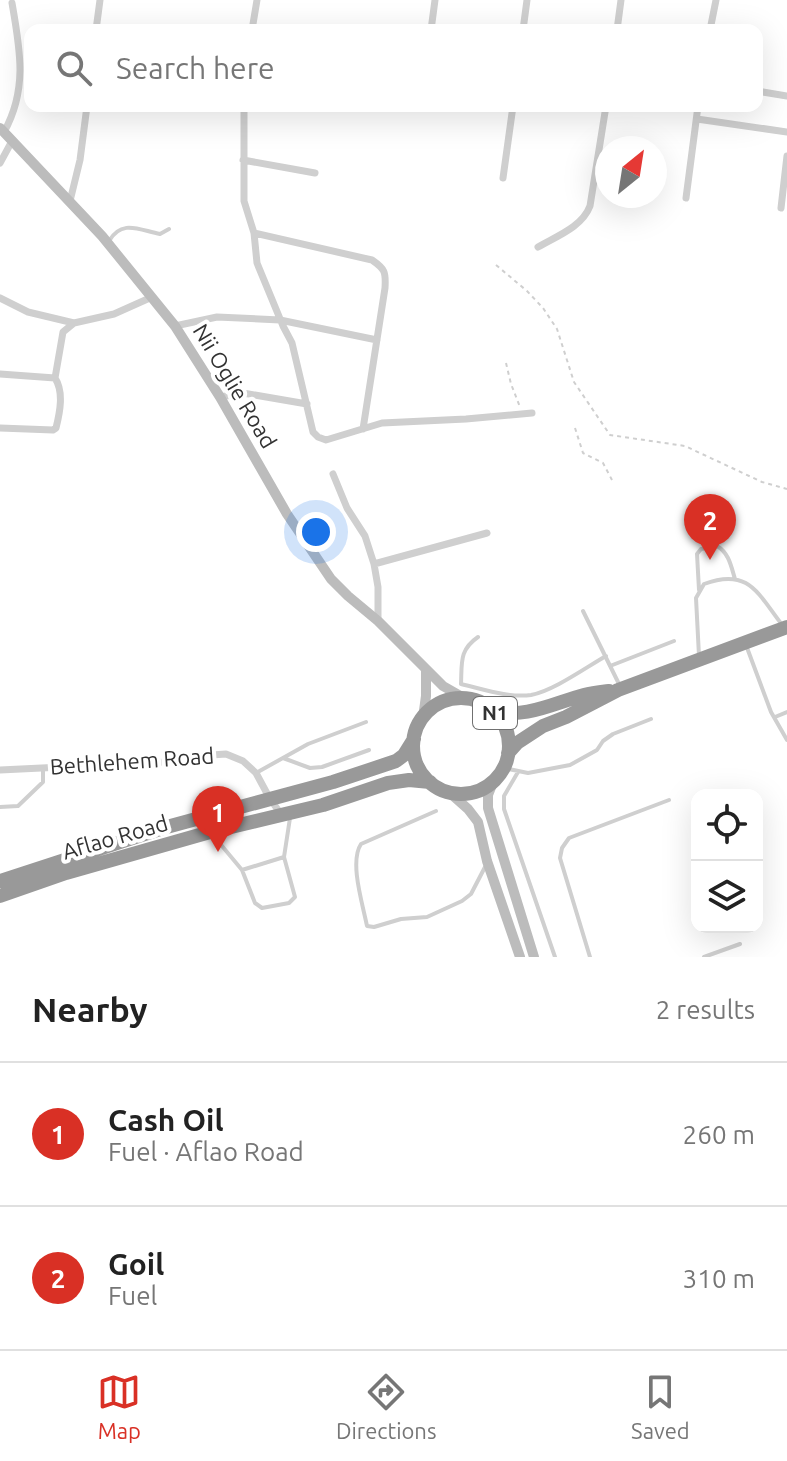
<!DOCTYPE html>
<meta charset="utf-8">
<style>
body{margin:0;font-family:Ubuntu,sans-serif;background:#f6f6f6;color:#222}
.controls{position:absolute;right:24px;bottom:24px;display:grid;overflow:hidden;border-radius:16px;box-shadow:0 8px 32px #0002}
.controls button{width:72px;height:72px;display:grid;place-items:center;padding:0;border:0;border-bottom:2px solid #e0e0e0;background:#fff;color:#222;font:40px sans-serif}
.compass{position:absolute;left:595px;top:136px;width:72px;height:72px;border-radius:50%;background:#fff;box-shadow:0 8px 32px #0002;rotate:30deg}
.you{position:absolute;left:316px;top:532px;width:28px;height:28px;margin:-20px;border:6px solid #fff;border-radius:50%;background:#1a73e8;box-shadow:0 0 0 12px #1a73e833}
.badge{display:grid;place-items:center;width:52px;height:52px;border-radius:50%;background:#d93025;color:#fff;font-size:26px;font-weight:700}
.pin{position:absolute;translate:-50% -66px;filter:drop-shadow(0 2px 4px #0008)}
.pin::after{content:'';position:absolute;top:42px;width:28px;height:24px;background:inherit;clip-path:polygon(0 0,100% 0,50% 100%)}
.list{margin:0;padding:0;list-style:none}
h2{display:flex;justify-content:space-between;align-items:center;height:104px;margin:0;padding:0 32px;font-size:34px}
h2 small{font-size:26px;font-weight:400;color:#767676}
.list li{display:grid;grid-template-columns:52px 1fr auto;gap:24px;align-items:center;box-sizing:border-box;height:144px;padding:0 32px;border-top:2px solid #e0e0e0}
.list b{display:block;font-size:30px;white-space:nowrap}
.list p{margin:0;font-size:26px;white-space:nowrap;color:#767676}
.list em{font-size:26px;font-style:normal;color:#767676}
.icon{flex:none;width:44px;height:44px;fill:none;stroke:currentColor;stroke-width:2;stroke-linecap:round;stroke-linejoin:round}
.map{position:relative;flex:none;width:787px;height:957px;overflow:hidden}
.search{position:absolute;background:#fff;box-shadow:0 8px 32px #0002;left:24px;right:24px;top:24px;height:88px;display:flex;align-items:center;gap:20px;box-sizing:border-box;padding:0 28px;border-radius:16px;color:#767676;font-size:30px}
.sheet{height:392px;background:#fff}
nav{display:flex;justify-content:space-around;align-items:center;box-sizing:border-box;height:112px;border-top:2px solid #e0e0e0;background:#fff;font-size:22px;color:#767676}
nav a{display:grid;justify-items:center;gap:4px}
nav .on{color:#d93025}
.map>svg:first-child{display:block}
.lines{fill:none;stroke-linecap:round;stroke-linejoin:round}
.path{stroke:#cfcfcf;stroke-width:2;stroke-dasharray:4 4;stroke-linecap:butt}
.lane{stroke:#cfcfcf;stroke-width:4}
.street{stroke:#cfcfcf;stroke-width:7}
.secondary{stroke:#bcbcbc;stroke-width:10}
.highway{stroke:#999;stroke-width:14}
.labels{text-anchor:middle;stroke-width:8;stroke-linejoin:round;paint-order:stroke}
.shield{fill:#fff;stroke:#707070;stroke-width:2}
.shield-label{font-size:20px;font-weight:bold;fill:#323232}
.street-label{font-size:22px;fill:#323232;stroke:#fff}
</style>
<div class="map">
<svg width="787" height="957" viewBox="0 0 787 957">
<rect width="100%" height="100%" fill="#fff"/>
<g class="lines">
<!-- path -->
<path class="path" d="M496,265L527,291L543,308L557,329L574,382L610,435L685,446L762,482L787,489
M506,363L511,384L520,407
M575,428L583,453L603,463L612,480"/>
<!-- lane -->
<path class="lane" d="M109,241C122,219 139,230 160,234L169,229
M699,590L697,554L701,549L717,546C729,553 731,566 735,579
M583,611L619,684
M746,645L771,712L787,740
M699,656L696,598L704,584C749,567 758,594 783,626
M610,666L674,641
M461,684C483,689 508,698 531,695C553,691 585,668 606,656
M461,684C462,663 459,650 478,637
M775,717L787,712
M283,758L310,768L322,767L369,750
M504,768L528,773L570,765L597,750L603,741L613,734L651,719
M518,772L504,796V809L555,957
M256,773L308,744L366,722
M0,807L18,806L43,782V768
M436,811L361,844C349,862 363,905 367,926L374,927L401,919L427,917L462,901L471,894L485,867
M212,834L242,870L284,857L290,818
M242,870L255,903L262,908L289,903L295,897L284,857
M590,957L560,858L562,848L569,838L669,800
M704,957L740,944"/>
<!-- street -->
<path class="street" d="M96,30L100,0
M252,30L257,0
M431,30L435,0
M523,30L527,0
M617,30L621,0
M710,30L716,0
M757,91L787,96
M244,106V201L254,233L257,263L283,326L292,343L313,432L318,437L326,440L382,423L466,419L532,413
M697,119L787,132
M4,132C28,89 20,49 12,3
M243,160L315,173
M0,163L12,141
M503,178L513,106
M686,198L698,106
M70,201L80,160L87,106
M781,208L787,156
M254,233L372,260C385,269 386,272 385,288L363,429
M538,247C557,236 582,227 590,206L606,106
M0,298L28,312L74,323
M175,326L217,317L280,320L377,340
M0,374L55,378
M220,397L243,393L307,404
M0,428L53,430L56,428C60,412 64,392 55,378L63,332L74,323L114,314L152,297
M333,474L347,508L365,536L374,564L378,587V621
M374,564L487,533
M0,770L166,762L197,756L226,754L243,761L256,773L270,799L281,814"/>
<!-- secondary -->
<path class="secondary" d="M0,128L102,236L175,326L220,397L287,514L331,579L348,596L378,621L443,686L464,698
M423,718L426,696V669
M494,780L488,795V808L534,957
M450,793L468,809L478,822L487,861L520,957"/>
<!-- highway -->
<path class="highway" d="M413 746a48 48 0 1 1 96 0a48 48 0 1 1-96 0Z
M492,710C524,720 554,703 584,695C592,693 601,692 609,691
M508,753L517,743L543,726L566,717L618,690L787,627
M0,881L163,828L333,782L396,761L404,755L414,739
M0,896L66,873L210,832L323,805L388,783L409,780L430,782"/>
</g>
<g class="labels">
<!-- shield labels -->
<rect class="shield" x="473" y="697" width="44" height="32" rx="6"/>
<g class="shield-label">
<text x="495" y="720">N1</text>
</g>
<!-- street labels -->
<g class="street-label">
<text transform="translate(235 386) rotate(59)" y="8">Nii Oglie Road</text>
<text transform="translate(132 761) rotate(-4)" y="8">Bethlehem Road</text>
<text transform="translate(115 837) rotate(-16)" y="8">Aflao Road</text>
</g>
</g>
</svg>
<div class="controls">
<button><svg class="icon" aria-label="locate" viewBox="0 0 24 24"><circle cx="12" cy="12" r="6"/><path d="M12 2v4M12 18v4M2 12h4M18 12h4"/></svg></button>
<button><svg class="icon" aria-label="layers" viewBox="0 0 24 24"><path d="M12 4l9 5-9 5-9-5zM3 14l9 5 9-5"/></svg></button>
</div>
<svg class="compass" viewBox="-18 -18 36 36"><path d="M0-13l5 13h-10z" fill="#e53935"/><path d="M0 13l5-13h-10z" fill="#767676"/></svg>
<div class="you"></div>
<div class="pin badge" style="left:218px;top:852px">1</div>
<div class="pin badge" style="left:710px;top:560px">2</div>
<div class="search"><svg class="icon" aria-label="search" viewBox="0 0 24 24"><circle cx="10" cy="10" r="6"/><path d="M15 15l6 6"/></svg>Search here</div>
</div>
<section class="sheet">
<h2>Nearby<small>2 results</small></h2>
<ul class="list">
<li><span class="badge">1</span><div><b>Cash Oil</b><p>Fuel · Aflao Road</p></div><em>260 m</em></li>
<li><span class="badge">2</span><div><b>Goil</b><p>Fuel</p></div><em>310 m</em></li>
</ul>
</section>
<nav>
<a class="on"><svg class="icon" aria-label="map" viewBox="0 0 24 24"><path d="M3 6l6-2 6 2 6-2v14l-6 2-6-2-6 2zM9 4v14M15 6v14"/></svg>Map</a>
<a><svg class="icon" aria-label="directions" viewBox="0 0 24 24"><path d="M12 3l9 9-9 9-9-9zM9 14v-3h6M13 9l2 2-2 2"/></svg>Directions</a>
<a><svg class="icon" aria-label="saved" viewBox="0 0 24 24"><path d="M7 4h10v16l-5-4-5 4z"/></svg>Saved</a>
</nav>
